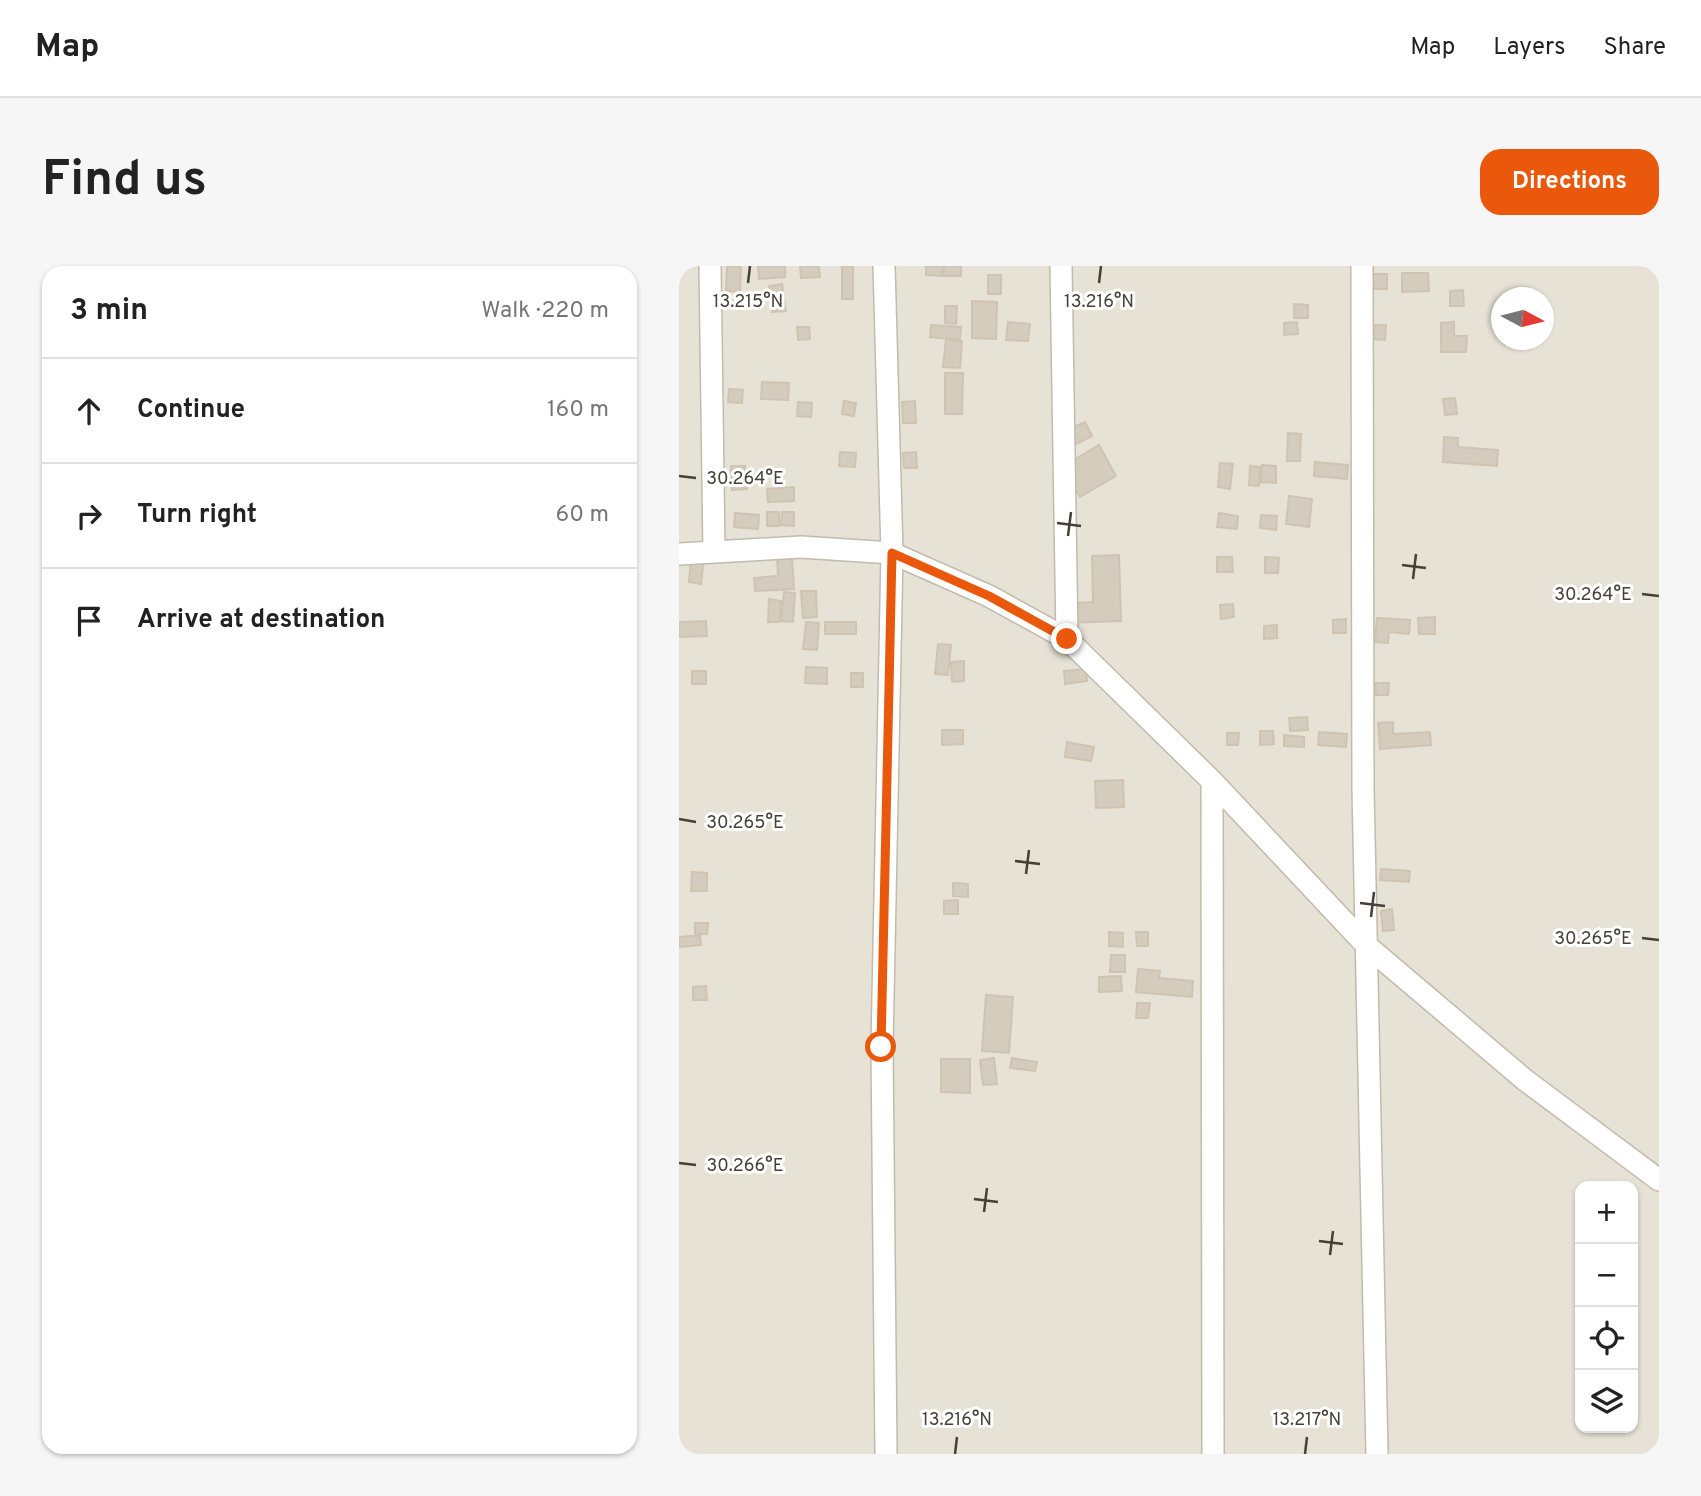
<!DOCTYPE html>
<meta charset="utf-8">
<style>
body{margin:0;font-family:Overpass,sans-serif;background:#f6f6f6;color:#222}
.controls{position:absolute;right:21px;bottom:21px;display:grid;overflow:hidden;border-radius:14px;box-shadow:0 2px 5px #0004}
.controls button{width:63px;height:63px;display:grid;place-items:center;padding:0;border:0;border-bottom:2px solid #e0e0e0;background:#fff;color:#222;font:35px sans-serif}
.compass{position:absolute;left:812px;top:21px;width:63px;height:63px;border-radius:50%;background:#fff;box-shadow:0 2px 5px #0004;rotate:97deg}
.stop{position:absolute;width:21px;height:21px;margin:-16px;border:5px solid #ea580c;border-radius:50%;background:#fff}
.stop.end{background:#ea580c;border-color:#fff;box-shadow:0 2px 7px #0008}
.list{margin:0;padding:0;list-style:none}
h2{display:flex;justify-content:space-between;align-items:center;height:91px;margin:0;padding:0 28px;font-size:30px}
h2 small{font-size:23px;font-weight:400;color:#767676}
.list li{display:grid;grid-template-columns:46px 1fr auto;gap:21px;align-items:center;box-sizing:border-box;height:105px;padding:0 28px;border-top:2px solid #e0e0e0}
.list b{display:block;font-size:26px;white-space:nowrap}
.list em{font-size:23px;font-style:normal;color:#767676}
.icon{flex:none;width:38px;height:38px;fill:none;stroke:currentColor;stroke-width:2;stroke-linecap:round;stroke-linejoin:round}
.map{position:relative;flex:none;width:980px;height:1188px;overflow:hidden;border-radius:21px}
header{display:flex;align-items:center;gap:42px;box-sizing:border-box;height:98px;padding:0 35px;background:#fff;border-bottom:2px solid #e0e0e0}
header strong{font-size:33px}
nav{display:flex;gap:38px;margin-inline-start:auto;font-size:24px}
.intro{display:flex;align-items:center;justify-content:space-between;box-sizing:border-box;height:168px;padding:0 42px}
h1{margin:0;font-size:49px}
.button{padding:18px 32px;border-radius:21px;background:#ea580c;color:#fff;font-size:24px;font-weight:700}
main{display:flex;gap:42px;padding:0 42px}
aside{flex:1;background:#fff;border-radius:21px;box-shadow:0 2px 5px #0004}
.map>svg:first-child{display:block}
.residential{fill:#e7e2d6;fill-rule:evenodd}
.building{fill:#d4ccbd;stroke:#cfc4b1;stroke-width:2}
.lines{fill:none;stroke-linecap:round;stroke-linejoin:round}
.minor-casing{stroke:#c1bbad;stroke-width:24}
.minor{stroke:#fff;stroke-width:21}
.route{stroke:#ea580c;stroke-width:9}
.ticks{fill:none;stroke:#464037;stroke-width:2.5}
.ticks-label{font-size:18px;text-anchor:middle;fill:#464037;stroke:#fff;stroke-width:6;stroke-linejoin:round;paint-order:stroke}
</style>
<header>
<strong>Map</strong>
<nav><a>Map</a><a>Layers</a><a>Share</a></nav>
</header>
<div class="intro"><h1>Find us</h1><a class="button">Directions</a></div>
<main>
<aside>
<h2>3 min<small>Walk · 220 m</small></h2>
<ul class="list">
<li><svg class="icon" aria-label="ahead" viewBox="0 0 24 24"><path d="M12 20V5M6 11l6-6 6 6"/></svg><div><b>Continue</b></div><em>160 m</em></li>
<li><svg class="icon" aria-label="right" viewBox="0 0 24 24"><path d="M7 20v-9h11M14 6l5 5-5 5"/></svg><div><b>Turn right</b></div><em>60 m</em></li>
<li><svg class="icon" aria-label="arrive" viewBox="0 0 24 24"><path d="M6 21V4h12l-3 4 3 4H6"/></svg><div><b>Arrive at destination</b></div></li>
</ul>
</aside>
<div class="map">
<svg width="980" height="1188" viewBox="0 0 980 1188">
<rect width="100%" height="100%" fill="#f3f0e8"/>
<!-- residential -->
<path class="residential" d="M0,0H980V1188H0ZM822,32H864V74H822ZM901,920H954V1162H901Z"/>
<!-- building -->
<path class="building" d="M48,0H62L61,26L47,25Z
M79,0H106V11L80,13Z
M121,0H140L141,11L122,12Z
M163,0H174V33H163Z
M247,0H263V10L247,9Z
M265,0H282V10H265Z
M723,7H749L750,25L723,26Z
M694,8H708V23H695Z
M309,9H322V28H309Z
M103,18L107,45L93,46L90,20Z
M784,24L785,40H771V25Z
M293,35L318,36L317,73L293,72Z
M615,38L629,39V52H615Z
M266,40H278L277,58L266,57Z
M329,56L351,58L349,75L327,74Z
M618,56L619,68L605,69V57Z
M775,56V70H788L787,86H762V57Z
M252,59L282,61L281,74L251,71Z
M695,59H707L706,74L694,73Z
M118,61H130L131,73L119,74Z
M267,73L283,75L281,102L264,101Z
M266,107H284L283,148H266Z
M83,116L110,117L109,134L82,133Z
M50,123L64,124L63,137L49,136Z
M776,132L778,148L766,149L764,133Z
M165,135L177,137L175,150L163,148Z
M236,135L237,157H224L223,136Z
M119,136L133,137L132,151L118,150Z
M406,156L413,170L395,179L388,164Z
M609,167L622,168L621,195H608Z
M765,171L779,172V181L819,184L818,200L764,196Z
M420,179L437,210L401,231L383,201Z
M161,186L177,187L176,201L160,200Z
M237,186L238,202H225L224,187Z
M636,196L669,199L668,213L635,210Z
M541,197L554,198L551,223L539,221Z
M583,199L597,200V217L582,216Z
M52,200H66L68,223L53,224Z
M571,200L581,201L580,220L570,219Z
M115,221V235L89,236L88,223Z
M610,230L633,233L630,261L607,258Z
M88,246H100V260H88Z
M103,246H115V260L102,259Z
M56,247L80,249L79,263L55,261Z
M540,247L559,250L558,263L538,261Z
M582,249L598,250L597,264L581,262Z
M440,289L442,355L384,357V338L414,336L413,290Z
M12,291H25L22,318L10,316Z
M98,291H113L115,323L76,325L75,312L99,310Z
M538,291H553L554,306H538Z
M586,291L600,292L599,307H586Z
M122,325H137L138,351L124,352Z
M105,326L116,327L114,356L102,355Z
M90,333L102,335L100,356H89Z
M554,338L555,351L542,353L541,339Z
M756,351V368H740L739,352Z
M698,352L731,354L730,368L710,366L709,377L696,376Z
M667,353V367H654V354Z
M27,355L28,370L0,371V356Z
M127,356L140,357L138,384L124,383Z
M146,356H177V368H146Z
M598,359V372L585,373V360Z
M259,378L272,379L269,409L256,408Z
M285,395V415L273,416L272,396Z
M127,401L148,402V418L126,417Z
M407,403L408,415L386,418L385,405Z
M13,405H27V418H13Z
M172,407H184V421H172Z
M697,417H710L709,429H697Z
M628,451L629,464L611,465L610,452Z
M714,456V468L751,466L752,479L701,483L699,457Z
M263,464H284V478L263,479Z
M581,465H594L595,478L581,479Z
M640,466L668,468L667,481L639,479Z
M548,467H560L559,479H548Z
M605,469L625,471V481L605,480Z
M388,476L415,481L412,495L386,491Z
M444,514L445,541L417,542L416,515Z
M702,603L731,605L730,616L701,614Z
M13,606L28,607V625H12Z
M274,617L289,618V631L274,630Z
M279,634V648H265V635Z
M713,643L715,664L704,665L702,645Z
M16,657H29L28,668H16Z
M430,666L444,667V681L430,680Z
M457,666H469V680H458Z
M21,669L22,679L0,681V671Z
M432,689H446V706H431Z
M459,703L481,705L480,712L514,715L513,731L457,726Z
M442,710L443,725L420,726V711Z
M27,720L28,734H14V721Z
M307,729L334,731L330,787L303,785Z
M458,737H471L469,752H457Z
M315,792L318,818L304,819L301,794Z
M333,792L358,796L356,805L331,802Z
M262,793H291V827L262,826Z"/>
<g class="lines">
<defs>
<path id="minor" d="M31,0L35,285
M205,0L213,287L203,781L207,1188
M382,0L388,373
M683,0L684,522L698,1188
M0,288L122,281L213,287L310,330L388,373L533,515L688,680L846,814L980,914
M533,515L534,1188"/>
</defs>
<!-- minor casing -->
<use href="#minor" class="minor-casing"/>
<!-- minor -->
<use href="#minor" class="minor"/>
</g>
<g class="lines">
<!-- route -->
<path class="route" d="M202,781L213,287L310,330L388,373"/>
</g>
<!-- ticks -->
<path class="ticks" d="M69,17L71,0M420,17L422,0M0,210L17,212M378,257L402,260M389,270L392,246M723,299L747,302M734,313L737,288M963,328L980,330M0,553L17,556M336,595L361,598M347,608L350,584M681,637L706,640M692,651L695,626M963,672L980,674M0,897L17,899M295,933L319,936M305,946L308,922M640,975L664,978M651,989L654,965M276,1188L278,1171M626,1188L628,1171"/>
<g class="ticks-label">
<text x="69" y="41">13.215°N</text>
<text x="420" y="41">13.216°N</text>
<text x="66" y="218">30.264°E</text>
<text x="914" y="334">30.264°E</text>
<text x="66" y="562">30.265°E</text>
<text x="914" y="678">30.265°E</text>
<text x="66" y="905">30.266°E</text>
<text x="278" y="1159">13.216°N</text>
<text x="628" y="1159">13.217°N</text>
</g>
</svg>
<div class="controls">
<button>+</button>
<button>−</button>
<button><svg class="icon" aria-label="locate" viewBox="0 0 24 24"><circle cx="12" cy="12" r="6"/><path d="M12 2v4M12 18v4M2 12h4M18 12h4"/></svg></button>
<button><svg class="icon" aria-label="layers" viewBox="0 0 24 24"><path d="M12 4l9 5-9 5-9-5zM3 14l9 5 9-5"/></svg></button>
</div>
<svg class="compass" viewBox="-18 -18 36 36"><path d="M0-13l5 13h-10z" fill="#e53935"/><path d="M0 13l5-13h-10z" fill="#767676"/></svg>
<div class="stop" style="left:202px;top:781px"></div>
<div class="stop end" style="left:388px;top:373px"></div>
</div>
</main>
